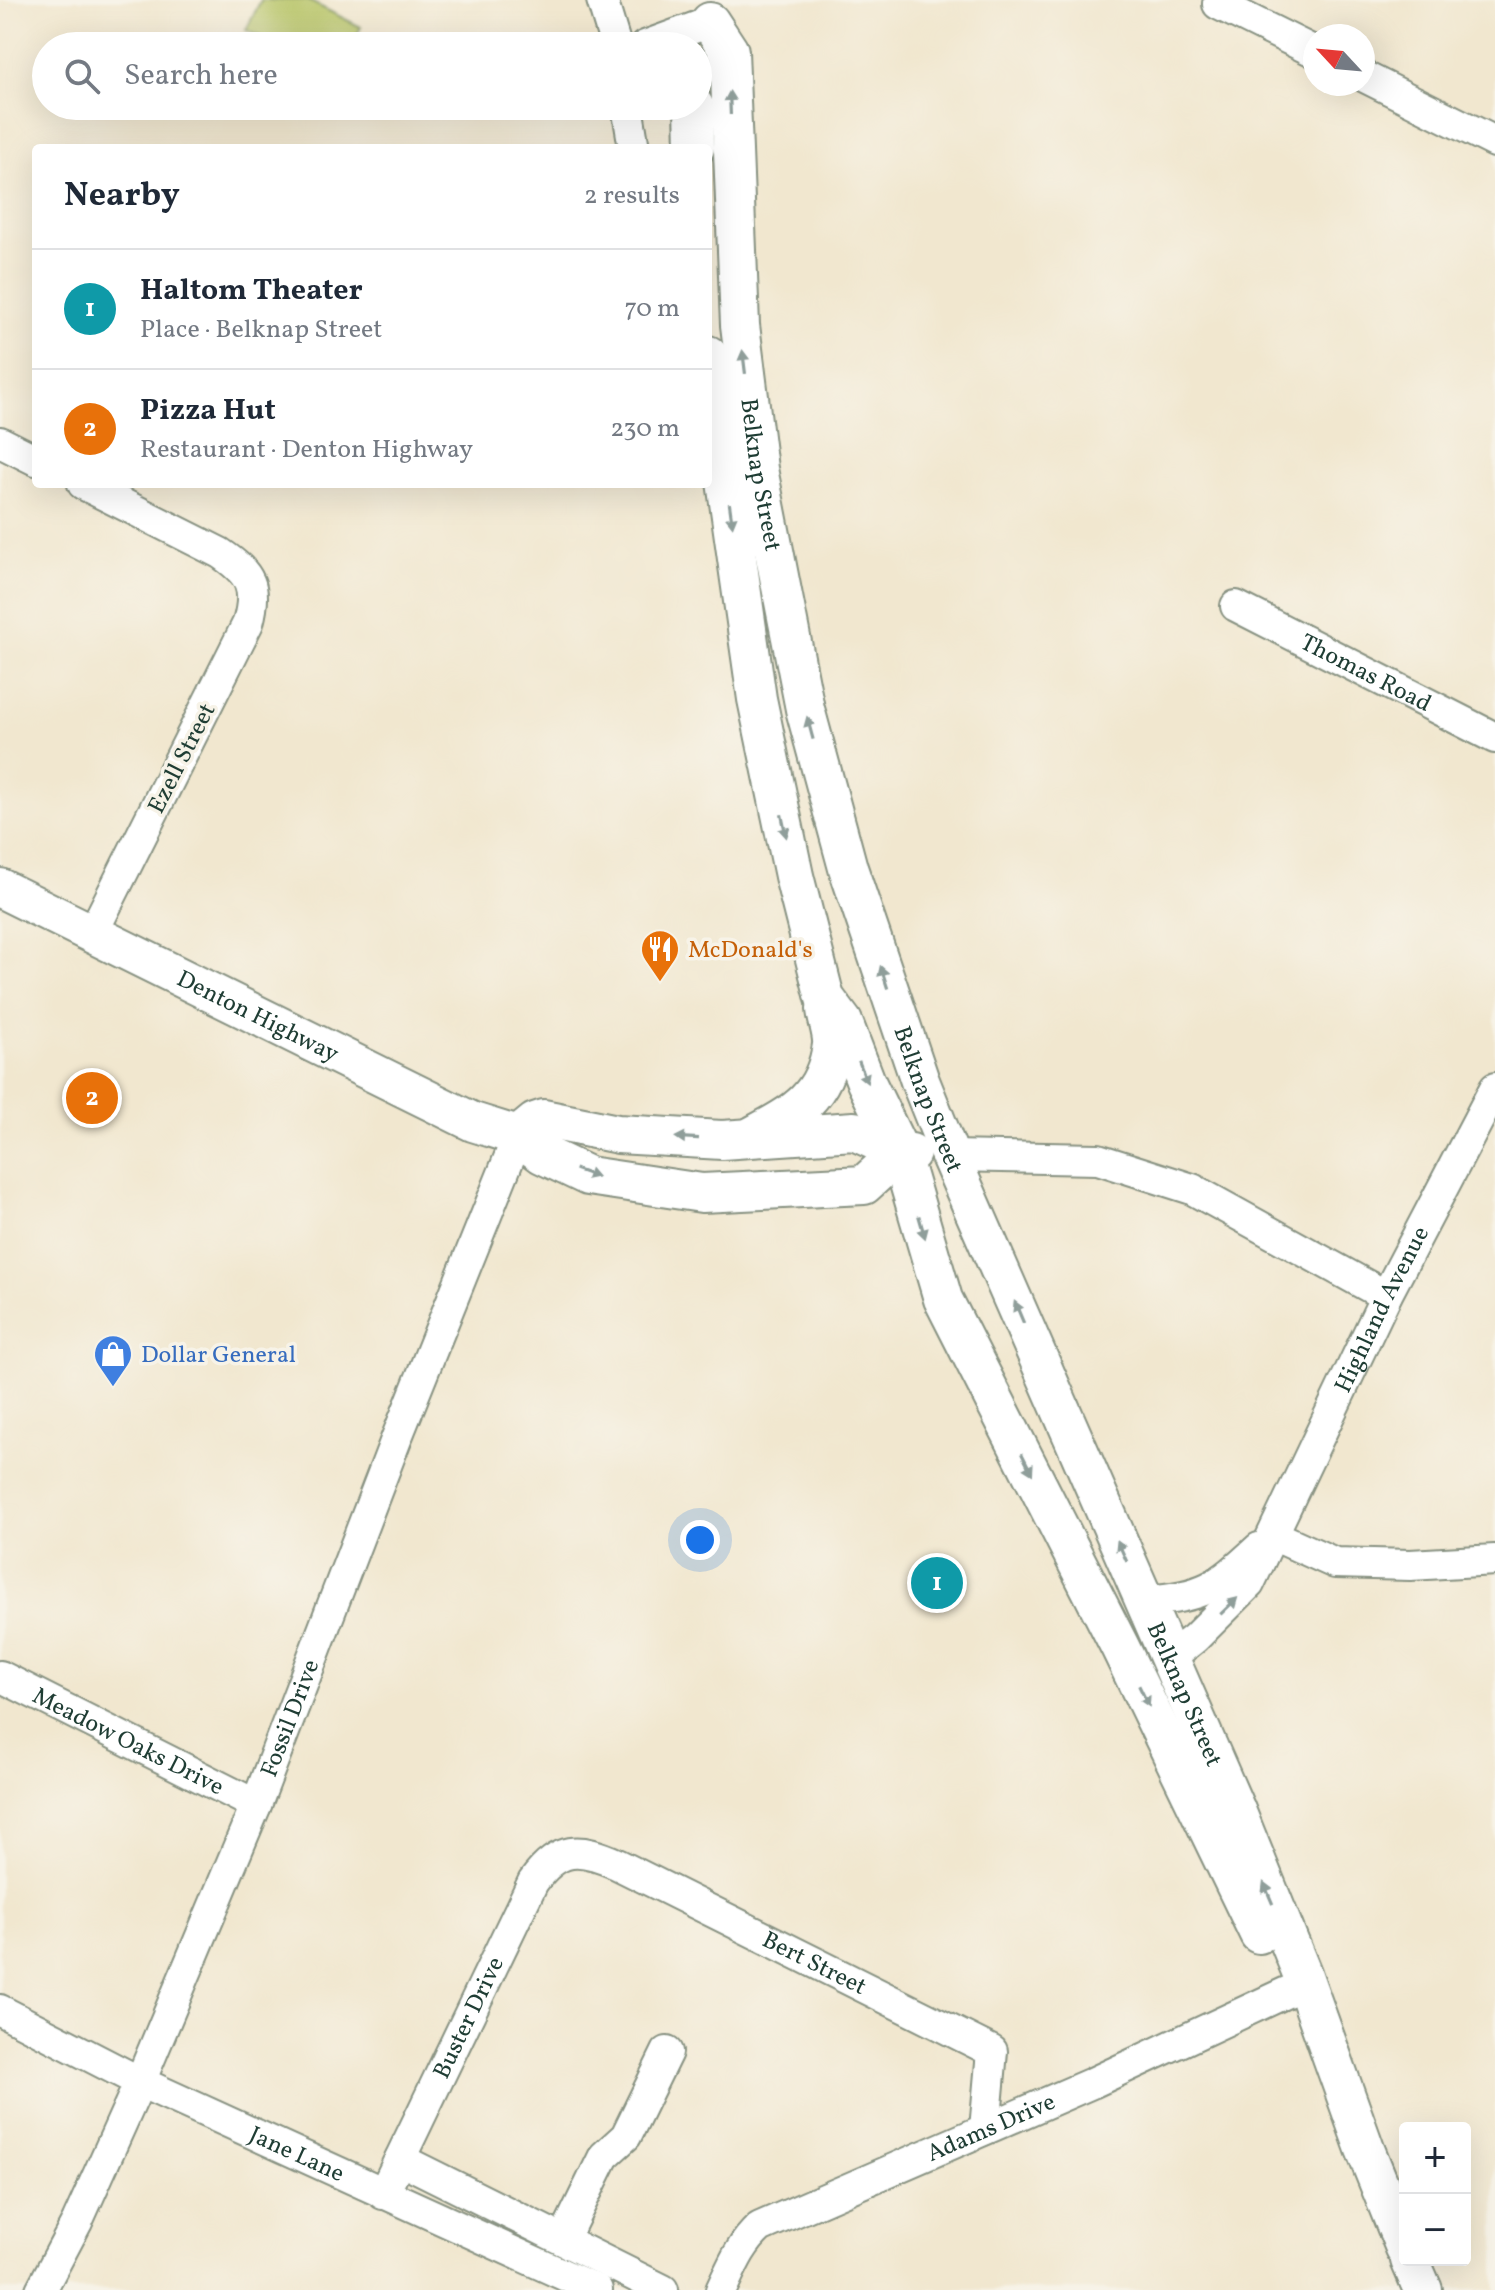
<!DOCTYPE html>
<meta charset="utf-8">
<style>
body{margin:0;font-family:Vollkorn,serif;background:#f2f2f3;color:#1f2937}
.controls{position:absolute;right:24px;bottom:24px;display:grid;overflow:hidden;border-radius:8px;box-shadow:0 8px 32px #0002}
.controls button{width:72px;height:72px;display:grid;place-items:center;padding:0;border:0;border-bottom:2px solid #e0e1e3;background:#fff;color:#1f2937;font:40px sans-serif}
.compass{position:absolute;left:1303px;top:24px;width:72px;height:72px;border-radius:50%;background:#fff;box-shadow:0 8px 32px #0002;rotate:296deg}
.you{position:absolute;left:700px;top:1540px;width:28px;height:28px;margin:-20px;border:6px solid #fff;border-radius:50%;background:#1a73e8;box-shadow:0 0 0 12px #1a73e833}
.badge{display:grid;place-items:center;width:52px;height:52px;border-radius:50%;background:#1a73e8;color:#fff;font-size:26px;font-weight:700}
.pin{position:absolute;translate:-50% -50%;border:4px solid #fff;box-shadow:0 2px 8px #0006}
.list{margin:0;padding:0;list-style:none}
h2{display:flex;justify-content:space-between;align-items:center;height:104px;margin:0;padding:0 32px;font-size:34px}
h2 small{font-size:26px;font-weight:400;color:#747a83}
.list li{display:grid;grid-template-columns:52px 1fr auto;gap:24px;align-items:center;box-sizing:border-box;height:120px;padding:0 32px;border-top:2px solid #e0e1e3}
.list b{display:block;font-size:30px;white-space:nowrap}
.list p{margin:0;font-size:26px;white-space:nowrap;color:#747a83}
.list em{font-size:26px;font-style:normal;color:#747a83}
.icon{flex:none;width:44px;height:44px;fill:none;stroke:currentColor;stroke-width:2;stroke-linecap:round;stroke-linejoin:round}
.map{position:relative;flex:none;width:1495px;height:2290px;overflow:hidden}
.search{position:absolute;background:#fff;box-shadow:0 8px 32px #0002;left:32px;top:32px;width:680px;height:88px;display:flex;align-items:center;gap:20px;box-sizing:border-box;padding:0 28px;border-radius:44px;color:#747a83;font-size:30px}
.panel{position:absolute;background:#fff;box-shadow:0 8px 32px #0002;left:32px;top:144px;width:680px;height:344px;border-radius:8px}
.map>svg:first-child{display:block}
.green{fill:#b7c467;stroke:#6b804e;stroke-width:2}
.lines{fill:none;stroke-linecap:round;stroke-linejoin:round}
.minor-casing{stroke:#889282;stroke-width:34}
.major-casing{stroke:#889282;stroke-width:42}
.minor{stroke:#fff;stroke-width:30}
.major{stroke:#fff;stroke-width:38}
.oneway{fill:#8f9e9a}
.labels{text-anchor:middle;stroke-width:7;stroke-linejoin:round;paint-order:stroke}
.street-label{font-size:24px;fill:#1f3d34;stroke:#f7f3e8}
.food-label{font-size:24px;fill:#c56008;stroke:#f7f3e8;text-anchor:start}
.shop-label{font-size:24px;fill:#366cbe;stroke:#f7f3e8;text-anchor:start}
</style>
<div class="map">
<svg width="1495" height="2290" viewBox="0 0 1495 2290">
<rect width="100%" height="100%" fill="#f7f3e8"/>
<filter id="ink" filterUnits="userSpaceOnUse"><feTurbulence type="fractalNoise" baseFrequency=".0125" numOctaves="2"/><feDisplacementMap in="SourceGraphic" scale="16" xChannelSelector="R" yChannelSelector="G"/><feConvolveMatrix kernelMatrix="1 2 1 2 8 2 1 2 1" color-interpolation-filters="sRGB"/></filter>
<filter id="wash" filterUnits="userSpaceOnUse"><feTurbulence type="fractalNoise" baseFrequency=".006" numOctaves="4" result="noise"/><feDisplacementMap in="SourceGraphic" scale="32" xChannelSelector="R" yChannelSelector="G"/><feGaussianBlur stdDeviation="1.8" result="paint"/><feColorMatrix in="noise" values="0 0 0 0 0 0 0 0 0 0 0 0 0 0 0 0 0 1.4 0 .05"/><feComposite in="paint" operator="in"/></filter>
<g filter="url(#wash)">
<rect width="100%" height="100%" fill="#f1e7cf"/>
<!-- green -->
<path class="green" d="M261,0H307L361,27L351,46H279L246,30Z"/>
</g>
<g filter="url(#ink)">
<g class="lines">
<defs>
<g id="minor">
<path d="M602,0L616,46"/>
<path d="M1218,4L1315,52"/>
<path d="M645,46L710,22"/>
<path d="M1363,76L1495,142"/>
<path d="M627,106L634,148"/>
<path d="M0,442L36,460"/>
<path d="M83,484L220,553C251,574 258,587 248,623L92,934"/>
<path id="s1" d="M1236,606L1495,738"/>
<path d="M950,1156L1098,1159L1192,1189L1386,1296"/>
<path d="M1273,1535L1335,1563L1410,1565L1495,1560"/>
<path d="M1145,1601C1205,1596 1216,1588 1259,1548"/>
<path id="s2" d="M1171,1657L1195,1638L1249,1584L1386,1296L1495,1088"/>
<path id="s3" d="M0,1676L256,1805"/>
<path id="s4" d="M0,2010L140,2082L597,2290"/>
<path d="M400,2159L663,2290"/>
<path id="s5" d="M383,2194L533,1882C559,1846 579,1847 617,1864L992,2051L985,2129"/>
<path d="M563,2240L604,2156L626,2136L667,2052"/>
<path id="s6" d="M41,2290L77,2222L140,2082L256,1805L397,1437L518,1136"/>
<path id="s7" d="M721,2290C732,2267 740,2245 760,2227L1092,2083L1287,1992"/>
</g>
<g id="major">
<path id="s8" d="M710,22L729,51L740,325L758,469L805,709L848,868L920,1081L950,1156L1235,1808L1303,1976L1365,2149L1405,2248"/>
<path d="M694,106L695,148"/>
<path d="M708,355L757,699L794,876L825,998L843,1022L866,1082L900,1152L943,1299L1120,1647L1259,1934"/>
<path id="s9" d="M0,888L473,1122L518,1136L542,1154L588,1176L702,1193L864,1185L900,1152"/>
<path d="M754,1135C795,1113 825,1097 832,1045C833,1034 827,1020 826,1009"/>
<path d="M518,1136L535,1122L544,1119L618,1134L722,1140L854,1131L900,1152L911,1153"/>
<path d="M1410,2260L1423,2290"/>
</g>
</defs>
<!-- minor casing -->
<use href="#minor" class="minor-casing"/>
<!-- major casing -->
<use href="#major" class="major-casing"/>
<!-- minor -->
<use href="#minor" class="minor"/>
<!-- major -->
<use href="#major" class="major"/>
</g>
<!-- one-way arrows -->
<defs><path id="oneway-solid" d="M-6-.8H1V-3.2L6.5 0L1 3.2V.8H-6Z" transform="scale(2)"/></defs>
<g class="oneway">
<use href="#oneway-solid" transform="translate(730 103) rotate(-92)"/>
<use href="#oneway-solid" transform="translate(744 362) rotate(-97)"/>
<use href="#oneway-solid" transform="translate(731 515) rotate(82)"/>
<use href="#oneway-solid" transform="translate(810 728) rotate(-105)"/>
<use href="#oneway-solid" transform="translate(784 826) rotate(78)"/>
<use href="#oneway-solid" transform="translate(884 977) rotate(-108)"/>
<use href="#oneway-solid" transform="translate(863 1072) rotate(69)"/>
<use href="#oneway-solid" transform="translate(687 1138) rotate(-177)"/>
<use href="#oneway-solid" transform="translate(586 1173) rotate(19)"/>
<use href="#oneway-solid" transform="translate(922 1227) rotate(74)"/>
<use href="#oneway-solid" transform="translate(1019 1312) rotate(-113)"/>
<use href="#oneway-solid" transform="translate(1027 1464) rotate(63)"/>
<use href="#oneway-solid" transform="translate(1122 1551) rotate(-114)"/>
<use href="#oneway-solid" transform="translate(1229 1606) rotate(-44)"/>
<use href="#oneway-solid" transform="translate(1144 1696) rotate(64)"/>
<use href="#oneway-solid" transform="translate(1268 1893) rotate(-113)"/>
</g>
</g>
<!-- icons -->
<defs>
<symbol id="restaurant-pin" viewBox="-11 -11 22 30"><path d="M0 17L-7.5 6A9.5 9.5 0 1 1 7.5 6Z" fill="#e8710a" stroke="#f7f3e8"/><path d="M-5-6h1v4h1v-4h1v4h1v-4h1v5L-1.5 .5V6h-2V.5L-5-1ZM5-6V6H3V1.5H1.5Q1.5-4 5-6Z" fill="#fff"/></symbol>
<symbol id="shop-pin" viewBox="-11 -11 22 30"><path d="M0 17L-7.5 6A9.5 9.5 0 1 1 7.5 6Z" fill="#3f7fe0" stroke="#f7f3e8"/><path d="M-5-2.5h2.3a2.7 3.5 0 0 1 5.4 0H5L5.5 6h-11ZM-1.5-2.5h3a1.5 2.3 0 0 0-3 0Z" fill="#fff"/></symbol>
</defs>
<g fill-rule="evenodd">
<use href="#restaurant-pin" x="638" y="927" width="44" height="60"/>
<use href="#shop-pin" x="91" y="1332" width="44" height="60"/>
</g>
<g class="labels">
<!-- street labels -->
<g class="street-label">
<text dy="8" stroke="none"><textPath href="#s8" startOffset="460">Belknap Street</textPath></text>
<text dy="8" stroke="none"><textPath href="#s1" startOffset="146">Thomas Road</textPath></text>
<text transform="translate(181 758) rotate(-63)" y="8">Ezell Street</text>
<text dy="8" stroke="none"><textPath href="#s9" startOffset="288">Denton Highway</textPath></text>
<text dy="8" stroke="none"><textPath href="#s8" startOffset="1108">Belknap Street</textPath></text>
<text dy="8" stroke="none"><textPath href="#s2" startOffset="412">Highland Avenue</textPath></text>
<text dy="8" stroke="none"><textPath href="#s8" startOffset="1756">Belknap Street</textPath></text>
<text dy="8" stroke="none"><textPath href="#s6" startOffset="624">Fossil Drive</textPath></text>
<text dy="8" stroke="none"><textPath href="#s3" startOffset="144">Meadow Oaks Drive</textPath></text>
<text dy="8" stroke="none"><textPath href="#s5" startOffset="664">Bert Street</textPath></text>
<text dy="8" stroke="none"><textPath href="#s5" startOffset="196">Buster Drive</textPath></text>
<text dy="8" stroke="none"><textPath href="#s7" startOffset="326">Adams Drive</textPath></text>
<text dy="8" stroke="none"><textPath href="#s4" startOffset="330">Jane Lane</textPath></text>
</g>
<!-- food labels -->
<g class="food-label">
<text x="688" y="957">McDonald's</text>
</g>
<!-- shop labels -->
<g class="shop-label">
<text x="141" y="1362">Dollar General</text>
</g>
</g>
</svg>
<div class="controls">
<button>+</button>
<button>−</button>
</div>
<svg class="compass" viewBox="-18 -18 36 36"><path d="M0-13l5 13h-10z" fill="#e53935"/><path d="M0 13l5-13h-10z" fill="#747a83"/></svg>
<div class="you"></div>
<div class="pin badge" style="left:937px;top:1583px;background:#0f9aa8">1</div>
<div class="pin badge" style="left:92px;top:1098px;background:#e8710a">2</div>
<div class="search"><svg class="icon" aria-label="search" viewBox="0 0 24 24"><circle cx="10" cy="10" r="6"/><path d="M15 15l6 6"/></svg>Search here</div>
<section class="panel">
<h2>Nearby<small>2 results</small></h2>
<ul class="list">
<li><span class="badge" style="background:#0f9aa8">1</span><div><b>Haltom Theater</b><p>Place · Belknap Street</p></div><em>70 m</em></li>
<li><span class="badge" style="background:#e8710a">2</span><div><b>Pizza Hut</b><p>Restaurant · Denton Highway</p></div><em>230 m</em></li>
</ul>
</section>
</div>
